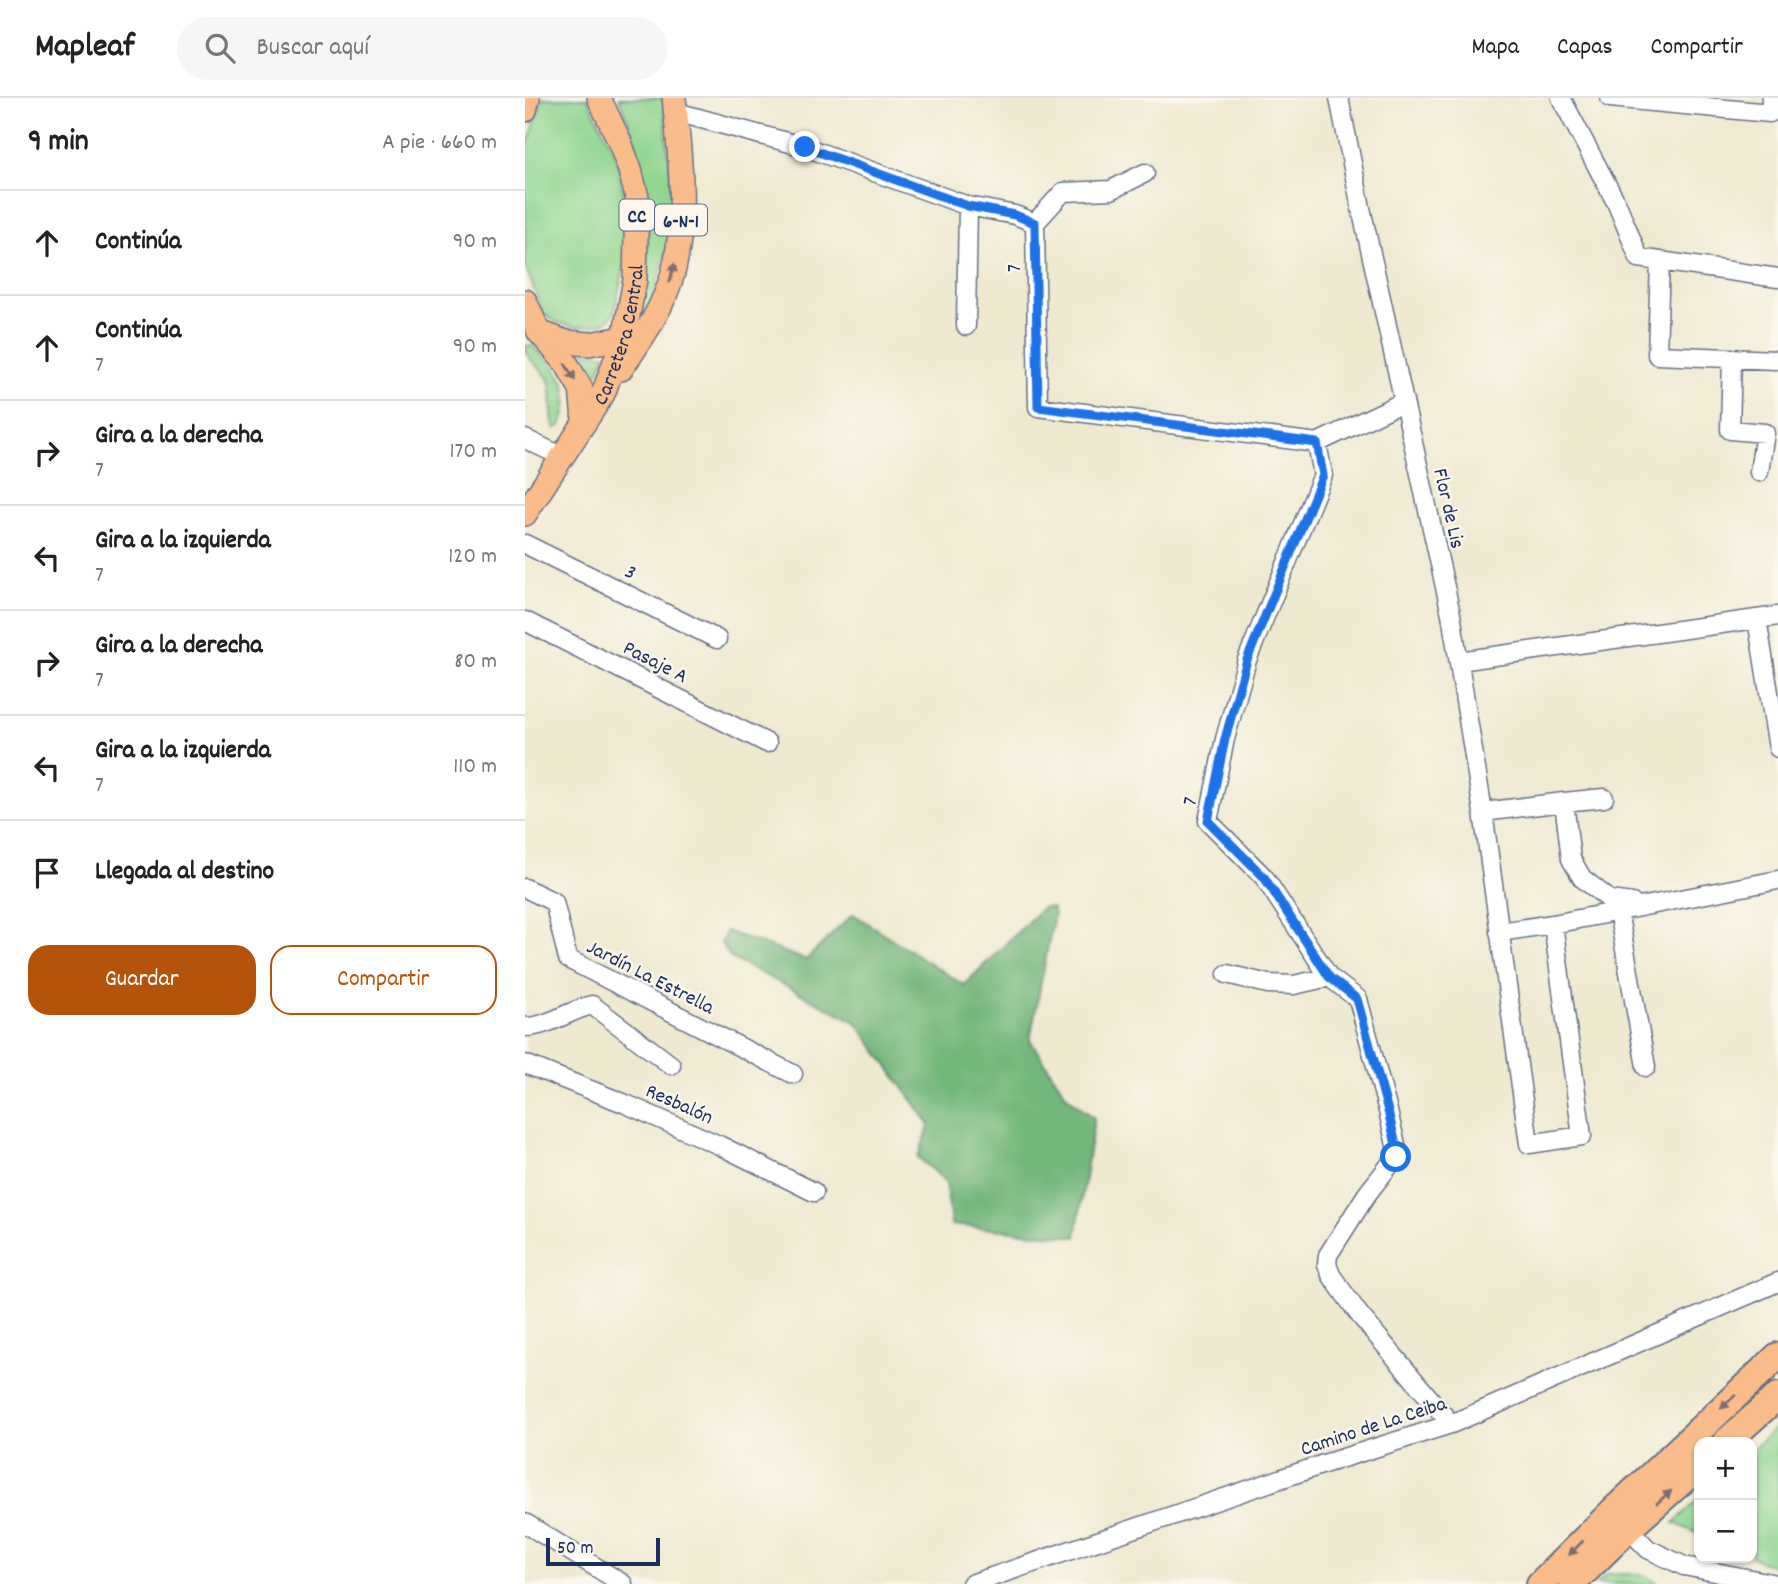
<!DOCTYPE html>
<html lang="es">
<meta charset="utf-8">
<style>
body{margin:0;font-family:Dekko,sans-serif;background:#f6f6f6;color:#222}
.controls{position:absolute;right:21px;bottom:21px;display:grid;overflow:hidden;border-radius:14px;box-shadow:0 2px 5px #0004}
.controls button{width:63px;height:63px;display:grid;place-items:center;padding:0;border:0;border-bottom:2px solid #e0e0e0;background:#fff;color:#222;font:35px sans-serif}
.scale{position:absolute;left:21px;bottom:18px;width:114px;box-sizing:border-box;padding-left:7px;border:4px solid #1b2f5e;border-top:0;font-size:19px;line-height:24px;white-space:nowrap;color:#1b2f5e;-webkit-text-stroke:5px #fbf7ec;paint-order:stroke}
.stop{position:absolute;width:21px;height:21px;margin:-16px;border:5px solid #1a73e8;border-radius:50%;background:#fff}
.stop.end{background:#1a73e8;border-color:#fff;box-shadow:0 2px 7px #0008}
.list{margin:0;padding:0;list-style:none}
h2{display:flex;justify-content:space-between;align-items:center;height:91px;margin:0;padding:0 28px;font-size:30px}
h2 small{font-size:23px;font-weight:400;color:#767676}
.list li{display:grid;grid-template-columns:46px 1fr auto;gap:21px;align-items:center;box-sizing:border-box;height:105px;padding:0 28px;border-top:2px solid #e0e0e0}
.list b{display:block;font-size:26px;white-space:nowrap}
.list p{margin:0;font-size:23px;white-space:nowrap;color:#767676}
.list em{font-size:23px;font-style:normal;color:#767676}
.actions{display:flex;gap:14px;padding:21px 28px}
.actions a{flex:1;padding:16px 0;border:2px solid #b45309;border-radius:21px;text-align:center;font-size:24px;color:#b45309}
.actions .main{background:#b45309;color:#fff}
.icon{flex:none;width:38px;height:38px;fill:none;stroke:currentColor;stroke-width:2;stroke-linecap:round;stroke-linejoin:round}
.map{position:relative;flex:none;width:1253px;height:1486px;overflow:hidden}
header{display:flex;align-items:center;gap:42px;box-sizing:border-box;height:98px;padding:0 35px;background:#fff;border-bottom:2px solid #e0e0e0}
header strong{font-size:33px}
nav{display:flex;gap:38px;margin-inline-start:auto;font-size:24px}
.search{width:490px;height:63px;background:#f6f6f6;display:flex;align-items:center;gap:18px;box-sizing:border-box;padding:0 24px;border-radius:38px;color:#767676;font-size:26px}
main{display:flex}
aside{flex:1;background:#fff}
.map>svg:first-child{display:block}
.green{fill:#8fd690;stroke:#558277;stroke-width:2}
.forest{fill:#73b77a;stroke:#47736c;stroke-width:2}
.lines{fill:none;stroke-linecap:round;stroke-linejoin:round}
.minor-casing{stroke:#657086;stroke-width:21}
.major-casing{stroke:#657086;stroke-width:26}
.highway-casing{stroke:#657086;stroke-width:30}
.minor{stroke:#fff;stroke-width:18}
.major{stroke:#f9bc8a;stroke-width:23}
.highway{stroke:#f9bc8a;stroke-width:26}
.oneway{fill:#7f6e72}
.route{stroke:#1a73e8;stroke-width:9}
.labels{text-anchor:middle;stroke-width:5;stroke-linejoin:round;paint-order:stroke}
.shield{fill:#fbf7ec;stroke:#5e6b89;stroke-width:2}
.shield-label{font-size:19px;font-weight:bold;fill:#1b2f5e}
.street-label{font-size:21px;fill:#1b2f5e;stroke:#fbf7ec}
</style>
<header>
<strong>Mapleaf</strong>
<div class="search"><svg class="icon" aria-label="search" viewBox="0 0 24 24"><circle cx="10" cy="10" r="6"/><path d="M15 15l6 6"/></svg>Buscar aquí</div>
<nav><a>Mapa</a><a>Capas</a><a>Compartir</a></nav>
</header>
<main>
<aside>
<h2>9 min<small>A pie · 660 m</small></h2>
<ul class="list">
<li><svg class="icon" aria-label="ahead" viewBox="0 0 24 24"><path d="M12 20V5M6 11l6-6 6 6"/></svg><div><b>Continúa</b></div><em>90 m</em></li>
<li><svg class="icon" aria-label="ahead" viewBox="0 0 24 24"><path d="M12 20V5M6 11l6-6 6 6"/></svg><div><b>Continúa</b><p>7</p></div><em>90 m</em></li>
<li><svg class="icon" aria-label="right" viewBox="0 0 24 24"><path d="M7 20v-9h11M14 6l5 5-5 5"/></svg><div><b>Gira a la derecha</b><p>7</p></div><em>170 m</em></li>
<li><svg class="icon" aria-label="left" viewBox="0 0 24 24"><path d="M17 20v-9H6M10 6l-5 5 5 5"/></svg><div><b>Gira a la izquierda</b><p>7</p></div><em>120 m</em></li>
<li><svg class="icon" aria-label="right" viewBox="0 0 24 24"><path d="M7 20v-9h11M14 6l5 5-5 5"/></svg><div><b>Gira a la derecha</b><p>7</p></div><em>80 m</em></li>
<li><svg class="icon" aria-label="left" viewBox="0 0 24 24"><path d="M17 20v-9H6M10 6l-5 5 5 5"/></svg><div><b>Gira a la izquierda</b><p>7</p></div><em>110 m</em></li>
<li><svg class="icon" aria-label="arrive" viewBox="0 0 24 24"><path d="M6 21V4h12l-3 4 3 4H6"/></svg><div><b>Llegada al destino</b></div></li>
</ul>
<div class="actions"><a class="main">Guardar</a><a>Compartir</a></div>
</aside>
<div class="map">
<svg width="1253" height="1486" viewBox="0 0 1253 1486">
<rect width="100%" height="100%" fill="#fbf7ec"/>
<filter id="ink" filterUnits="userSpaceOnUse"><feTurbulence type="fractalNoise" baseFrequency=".0143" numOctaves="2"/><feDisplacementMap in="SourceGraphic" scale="14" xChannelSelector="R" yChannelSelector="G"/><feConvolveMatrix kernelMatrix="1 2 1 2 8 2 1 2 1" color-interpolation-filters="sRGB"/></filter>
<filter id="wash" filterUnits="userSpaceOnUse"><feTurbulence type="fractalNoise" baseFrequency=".00686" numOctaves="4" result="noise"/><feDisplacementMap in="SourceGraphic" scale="28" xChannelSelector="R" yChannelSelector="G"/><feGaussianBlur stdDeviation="1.57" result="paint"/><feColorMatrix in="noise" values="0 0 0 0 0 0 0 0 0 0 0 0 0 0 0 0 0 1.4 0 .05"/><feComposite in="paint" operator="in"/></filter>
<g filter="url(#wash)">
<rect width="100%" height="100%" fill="#efe9d0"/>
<!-- green -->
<path class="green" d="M18,0H62L91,57L100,103L101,160L89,215L81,224L67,228L49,229L31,224L18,215L0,167V55Z
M94,0H138L148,107L142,151L123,217L116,230L108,226C113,200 120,173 122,146C126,96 114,46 94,0Z
M6,247C35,272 51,288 36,328L30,330C23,314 30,292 23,280C16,269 0,262 1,248Z
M49,253L81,256L67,288Z
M1253,1327V1470L1227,1459V1352Z
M1174,1401V1436L1149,1425Z
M1082,1476H1117L1134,1486H1072Z"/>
<!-- forest -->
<path class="forest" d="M518,809L527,810L529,816L505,942L542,998L569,1020L551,1139L426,1127L421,1084L393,1059L405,1027L331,924L206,860L196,845L201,833L281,862L328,816L439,887Z"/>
</g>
<g filter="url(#ink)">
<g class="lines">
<defs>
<path id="minor" d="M814,0L836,110L926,516L958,714L1004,1046L1057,1038L1028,826
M1036,0L1092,106L1114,160L1253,180
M1085,0L1245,15L1246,0
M151,14L280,49L443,108L490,117L510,125L513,309L792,345L878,304
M510,125L538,94L586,92L620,75
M1135,163L1132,257L1251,262
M441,228L443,108
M1207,260L1205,332L1240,335L1234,374
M0,341L38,359
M792,345L798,377L722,562L700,641L683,723L739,779L804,879L833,901L863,1013L872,1051L871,1059L842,1096L803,1157L802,1166L806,1177L833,1215L926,1326
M0,446L192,541
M1232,521L1253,650
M0,523L242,645
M934,563L1253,518
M1039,704L1079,700
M958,714L1039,704L1046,761L1057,780L1085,802L1107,805
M0,790L29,804L43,861L268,976
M1093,813L1121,969
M974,834L1028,826L1253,782
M702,876L743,886L769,887L804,879
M0,929C23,929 45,912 67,907L146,967
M0,966L101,1006L196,1048L289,1094
M1097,1424L1123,1451L1159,1468L1252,1486
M0,1425L98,1486
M446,1486L802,1365L926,1326L1253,1184"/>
<g id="major">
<path d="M0,12L3,0"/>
<path d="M0,203L14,234L41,265L56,291L59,322"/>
<path d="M14,234L41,244L64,246L110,238"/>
<path d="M96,271C117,241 140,208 149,171C162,116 155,56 149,0"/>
<path id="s1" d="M0,416L78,296L99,239L110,182L112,99L105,72L94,42L74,0"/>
</g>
<path id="highway" d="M1201,1344L1253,1298
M1015,1486L1087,1414L1253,1258
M1047,1486L1104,1430L1174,1368"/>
</defs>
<!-- minor casing -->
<use href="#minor" class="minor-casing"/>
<!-- major casing -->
<use href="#major" class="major-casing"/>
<!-- highway casing -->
<use href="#highway" class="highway-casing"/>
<!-- minor -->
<use href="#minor" class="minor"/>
<!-- major -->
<use href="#major" class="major"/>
<!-- highway -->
<use href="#highway" class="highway"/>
</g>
<!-- one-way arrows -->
<defs><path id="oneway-solid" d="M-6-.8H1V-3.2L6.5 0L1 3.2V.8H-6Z" transform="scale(1.75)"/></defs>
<g class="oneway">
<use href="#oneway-solid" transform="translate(147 175) rotate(-75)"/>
<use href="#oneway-solid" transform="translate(45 274) rotate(59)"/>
<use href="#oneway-solid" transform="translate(1203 1304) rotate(137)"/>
<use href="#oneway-solid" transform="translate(1139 1399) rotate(-42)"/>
<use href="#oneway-solid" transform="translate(1051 1450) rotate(135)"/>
</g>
</g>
<g class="lines" filter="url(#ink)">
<!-- route -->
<path class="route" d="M280,49L443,108L490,117L510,125L513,309L792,345L798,377L722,562L700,641L683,723L739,779L804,879L832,901L863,1013L872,1051L871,1059"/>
</g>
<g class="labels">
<!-- shield labels -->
<g class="shield">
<rect x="94.5" y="101.5" width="35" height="31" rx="5"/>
<rect x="130" y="106.5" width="52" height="31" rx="5"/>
</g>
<g class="shield-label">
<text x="112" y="124">CC</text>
<text x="156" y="129">6-N-1</text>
</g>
<!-- street labels -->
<g class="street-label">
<text transform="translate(488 170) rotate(-91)" y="7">7</text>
<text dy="7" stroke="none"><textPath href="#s1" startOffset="205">Carretera Central</textPath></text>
<text transform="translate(925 410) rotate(77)" y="7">Flor de Lis</text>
<text transform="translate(106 473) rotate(26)" y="7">3</text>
<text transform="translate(131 563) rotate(27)" y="7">Pasaje A</text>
<text transform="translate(664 703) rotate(-78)" y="7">7</text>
<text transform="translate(126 878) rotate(27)" y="7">Jardín La Estrella</text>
<text transform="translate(155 1005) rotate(24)" y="7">Resbalón</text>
<text transform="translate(848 1327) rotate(-18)" y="7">Camino de La Ceiba</text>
</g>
</g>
</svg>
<div class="controls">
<button>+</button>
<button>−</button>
</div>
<div class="scale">50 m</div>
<div class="stop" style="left:871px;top:1059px"></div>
<div class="stop end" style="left:280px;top:49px"></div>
</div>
</main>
